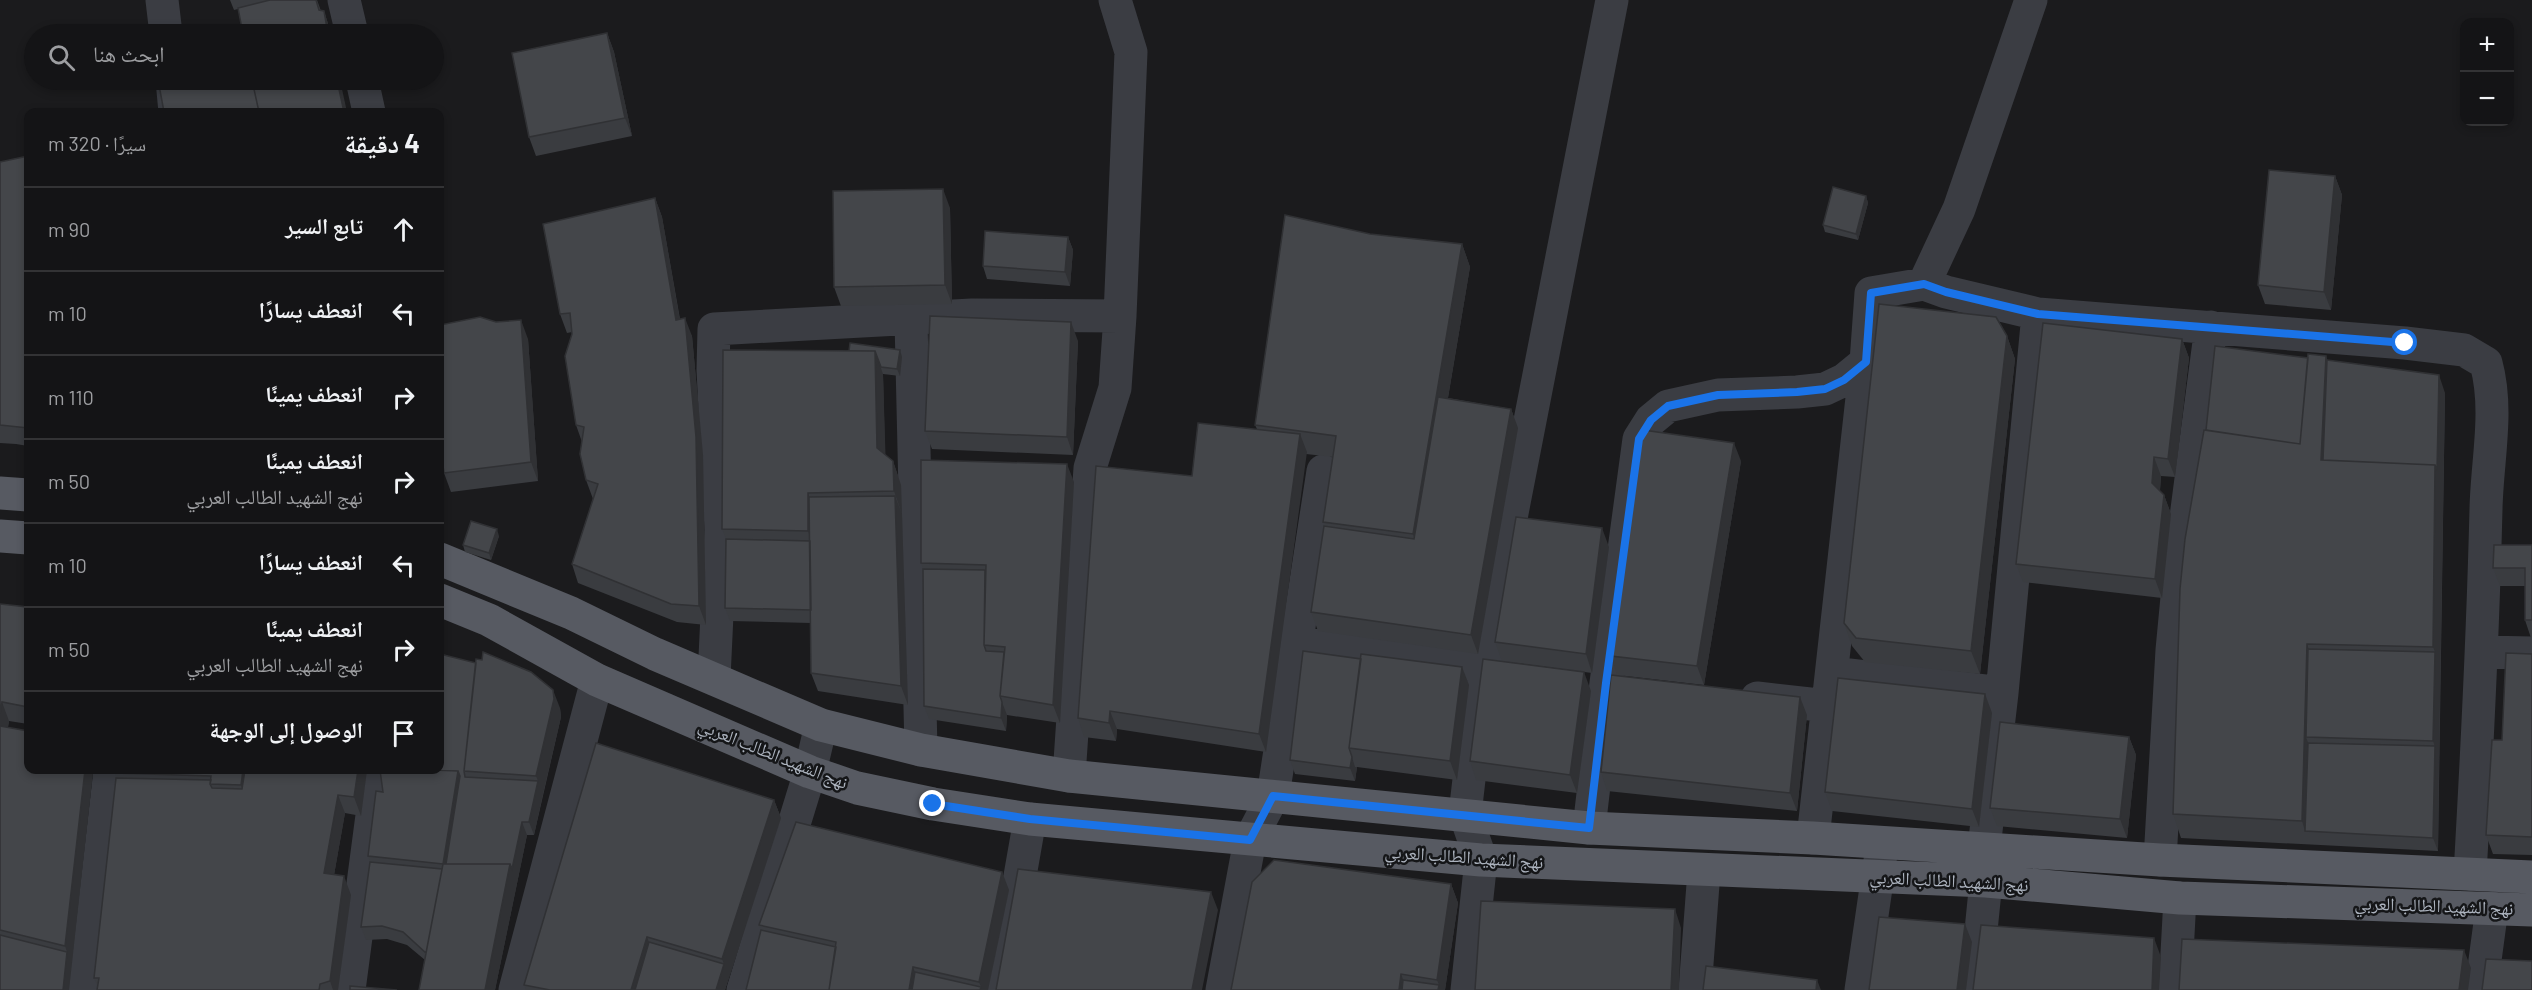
<!DOCTYPE html>
<html lang="ar">
<meta charset="utf-8">
<style>
body{margin:0;font-family:Barlow,"Noto Naskh Arabic",sans-serif;background:#212123;color:#f1f3f6;direction:rtl}
.controls{position:absolute;right:18px;top:18px;display:grid;overflow:hidden;border-radius:12px;box-shadow:0 3px 9px #0003}
.controls button{width:54px;height:54px;display:grid;place-items:center;padding:0;border:0;border-bottom:2px solid #333335;background:#141416;color:#f1f3f6;font:30px sans-serif}
.stop{position:absolute;width:18px;height:18px;margin:-14px;border:4px solid #1a73e8;border-radius:50%;background:#fff}
.stop.end{background:#1a73e8;border-color:#fff;box-shadow:0 2px 6px #0008}
.list{margin:0;padding:0;list-style:none}
h2{display:flex;justify-content:space-between;align-items:center;height:78px;margin:0;padding:0 24px;font-size:26px}
h2 small{font-size:20px;font-weight:400;color:#9d9ea1}
.list li{display:grid;grid-template-columns:39px 1fr auto;gap:18px;align-items:center;box-sizing:border-box;height:84px;padding:0 24px;border-top:2px solid #333335}
.list b{display:block;font-size:22px;white-space:nowrap}
.list p{margin:0;font-size:20px;white-space:nowrap;color:#9d9ea1}
.list em{font-size:20px;font-style:normal;color:#9d9ea1}
.icon{flex:none;width:33px;height:33px;fill:none;stroke:currentColor;stroke-width:2;stroke-linecap:round;stroke-linejoin:round}
.map{position:relative;flex:none;width:2532px;height:990px;overflow:hidden;direction:ltr}
.search{position:absolute;background:#141416;box-shadow:0 3px 9px #0003;left:24px;top:24px;width:420px;height:66px;display:flex;align-items:center;gap:15px;box-sizing:border-box;padding:0 21px;border-radius:33px;color:#9d9ea1;font-size:22px}
.panel{position:absolute;background:#141416;box-shadow:0 3px 9px #0003;left:24px;top:108px;width:420px;height:666px;border-radius:12px;direction:rtl}
.map>svg:first-child{display:block}
.lines{fill:none;stroke-linecap:round;stroke-linejoin:round}
.minor{stroke:#3b3d43;stroke-width:33}
.primary{stroke:#575a62;stroke-width:33}
.wall{fill:#3a3c40}
.shaded-wall{fill:#303134}
.building{fill:#44464a;stroke:#303134;stroke-width:1.5}
.route{stroke:#1a73e8;stroke-width:8}
.labels{text-anchor:middle;stroke-width:5;stroke-linejoin:round;paint-order:stroke}
.street-label{font-size:18px;fill:#acb3be;stroke:#151618}
</style>
<div class="map">
<svg width="2532" height="990" viewBox="0 0 2532 990">
<rect width="100%" height="100%" fill="#1b1b1d"/>
<g class="lines">
<!-- minor -->
<path class="minor" d="M162,0L166,34
M344,0L352,34
M172,80L175,112
M362,80L369,112
M1924,284L1946,292L2038,314L2405,343L2464,350L2486,363C2499,411 2487,460 2486,509C2483,631 2477,752 2470,874
M911,320L921,750
M1296,642L1503,669
M2482,652L2532,653
M1832,673L2002,693
M714,678L721,530L713,370L714,329L972,315L1120,316
M1757,698L1828,706
M1069,776L1090,468L1115,388L1120,316L1131,52L1115,0
M1589,828L1606,683L1639,439L1651,420L1668,406L1718,395L1797,392L1825,389L1844,380L1866,362L1871,293L1924,284L1959,209L2031,0
M1813,838L1866,362
M1984,848L2002,693L2038,314
M2160,860L2172,650L2181,555L2211,327
M85,990L110,770
M349,990L378,770
M515,990L597,680
M743,990L810,772L821,725
M1000,990L1030,819
M1222,990L1250,840L1273,796L1323,471
M1467,990L1481,860L1465,814L1482,667L1612,0
M1695,990L1704,871
M1861,990L1882,847
M1975,990L1986,881
M2175,990L2180,898
M2481,990L2492,908"/>
<!-- primary -->
<path class="primary" d="M0,493L28,495
M0,536L28,538
M440,559L571,613L655,654L821,725L921,750L1069,776L1589,828L1813,838L2160,860L2532,877
M440,600L489,620L597,680L810,772L857,788L933,804L1030,819L1481,860L1986,881L2180,898L2532,910"/>
</g>
<!-- wall -->
<path class="wall" d="M230,0H317L321,11H324L330,30L238,9L234,10Z
M607,33L614,52L632,136L536,156L529,137Z
M28,156V446L16,444L0,443V162Z
M2335,176L2342,195L2331,310L2265,304L2258,285Z
M1866,196L1868,203L1858,240L1825,232L1823,225Z
M655,198L662,217L680,319L692,336L703,455L706,625L677,622L578,583L572,564L593,499L586,480L582,442L576,425L572,332L567,333L560,314Z
M950,208L952,304L841,306L834,287Z
M1370,234L1462,244L1470,267L1448,398L1511,409L1518,428L1478,654L1318,631L1311,612L1324,526L1323,522L1333,457L1306,454L1266,752L1117,729L1116,741L1084,737L1078,718L1192,476L1257,429L1255,425Z
M1068,237L1073,250L1070,286L987,279L983,266Z
M2007,336L2015,359L1980,674L1865,662L1852,646L1844,623Z
M528,339L538,481L451,492L444,473Z
M2182,339L2189,358L2175,477L2161,476L2160,491L2164,495L2171,514L2162,598L2023,582L2016,564Z
M1078,341L1073,455L932,449L925,431Z
M900,350L902,357L900,376L883,374L885,455L893,461L901,485L908,705L818,691L811,673V623L730,621L725,608L726,539L722,529L849,351Z
M2326,356L2327,360L2445,393L2438,851L2181,838L2173,814L2308,358Z
M1741,461L1704,685L1617,675L1611,656Z
M1074,482L1060,723L1007,715L1006,731L929,719L924,706L923,569L921,563Z
M499,536L491,560L465,552L463,545Z
M2532,545V638H2531L2525,620V586H2500L2493,568Z
M1609,547L1592,673L1502,661L1495,642Z
M0,604L28,607V724L9,721L8,727L93,770L69,990H0Z
M2532,654V855L2493,854L2486,835L2502,740Z
M1361,659L1462,667L1469,685L1457,780L1357,767L1355,781L1295,774L1290,760Z
M1591,691L1577,793L1476,780L1470,761Z
M1985,694L1992,713L1979,827L1832,811L1825,792Z
M560,708L561,717L534,835H527L495,990L425,960L407,945L387,939L366,940L361,927L370,862L368,856L383,792Z
M1807,715L1797,811L1607,791L1601,772Z
M2129,737L2136,755L2127,838L1997,826L1990,808Z
M115,770H367L361,816L345,813L334,875L351,895L338,990H97L98,987L94,978L116,778L115,773Z
M774,800L781,818L725,990H526L524,985Z
M1002,872L1009,890L988,990H746L761,930L759,925Z
M1451,884L1458,903L1445,990H1231Z"/>
<!-- shaded-wall -->
<path class="shaded-wall" d="M324,11L330,30L331,34H328Z
M607,33L614,52L632,136L625,118Z
M337,80H340L347,112H344Z
M2335,176L2342,195L2331,310L2324,292Z
M943,189L950,208L952,304L945,285Z
M1866,196L1868,203L1858,240L1856,234Z
M655,198L662,217L683,338L676,320Z
M1068,237L1073,250L1070,286L1065,272Z
M1462,244L1470,267L1421,557L1413,534Z
M685,318L692,336L703,455L706,625L699,606Z
M521,320L528,339L538,481L531,462Z
M1071,322L1078,341L1073,455L1067,437Z
M2007,336L2015,359L1980,674L1971,651Z
M2182,339L2189,358L2175,477L2168,459Z
M900,350L902,357L900,376L897,369Z
M875,351L883,374L886,471L877,448Z
M2326,356L2334,379L2330,465L2321,460Z
M2439,375L2445,393L2439,759L2433,741L2435,652L2433,647L2435,465Z
M1511,409L1518,428L1478,654L1471,635Z
M1300,434L1307,452L1266,752L1259,734Z
M1734,443L1741,461L1704,685L1697,666Z
M2154,457L2161,476L2159,502L2152,483Z
M893,461L901,485L902,514L894,491Z
M1067,464L1074,482L1060,723L1053,705Z
M808,493L816,516L812,541L808,531Z
M2164,495L2171,514L2162,598L2155,579Z
M895,496L902,514L908,705L901,686Z
M1602,528L1609,547L1592,673L1586,654Z
M497,529L499,536L491,560L489,553Z
M2307,644L2315,667L2306,737L2313,756L2305,831L2302,821Z
M1462,667L1469,685L1457,780L1450,761Z
M1584,672L1591,691L1577,793L1570,775Z
M553,690L560,708L561,717L543,794L536,776Z
M1985,694L1992,713L1979,827L1972,809Z
M1800,697L1807,715L1797,811L1790,793Z
M2,702L9,721L5,744L0,731V715Z
M1002,702L1007,715L1006,731L1001,718Z
M1110,711L1117,729L1116,741L1109,723Z
M2129,737L2136,755L2127,838L2120,819Z
M2435,746L2439,759L2438,851L2433,838Z
M1352,757L1355,767H1357L1355,781L1350,768Z
M85,770H93L69,990H63L67,952L65,946Z
M243,770H254L249,808L241,785Z
M358,770H367L361,816L354,797Z
M458,771L465,790L452,870L443,864Z
M538,781L543,794L534,835L529,822Z
M338,795L345,813L331,892L324,873Z
M774,800L781,818L725,990H716L724,964L722,959Z
M522,822L527,835L495,990H485L510,864Z
M1002,872L1009,890L988,990H980L981,987L979,982Z
M344,876L351,895L338,990H333L330,981Z
M1451,884L1458,903L1445,990H1438L1439,985L1437,980Z
M1211,892L1218,910L1202,990H1192Z
M1675,909L1681,928L1679,990H1671Z
M1965,924L1972,942L1966,990H1957Z
M647,937L654,955L643,990H631Z
M2154,938L2161,957L2159,990H2152Z
M2464,950L2471,968L2468,990H2459Z
M913,967L920,985L919,990H909Z
M1401,974L1407,990H1399Z
M1817,980L1821,990H1816Z"/>
<!-- building -->
<path class="building" d="M270,0H316L319,10L324,11L328,34H243L238,8Z
M607,33L625,118L529,137L512,53Z
M186,80H252L259,112H164L159,85Z
M252,80H337L344,112H259Z
M28,156V428L0,425V162Z
M2269,170L2335,176L2324,292L2258,285Z
M1833,187L1866,196L1856,234L1823,225Z
M943,189L945,285L834,287L833,191Z
M655,198L676,320L685,318L696,437L699,606L671,604L572,564L598,484L586,480L580,454L584,427L576,425L565,356L572,334L570,313L560,314L543,224Z
M1285,215L1370,234L1462,244L1413,534L1323,522L1336,436L1255,425Z
M985,231L1068,237L1065,272L983,266Z
M1879,304L1996,317L2007,336L1971,651L1856,638L1844,623Z
M930,316L1071,322L1067,437L925,431Z
M480,317L496,322L521,320L531,462L444,473L440,445V325Z
M2043,323L2182,339L2168,459L2154,457L2152,483L2164,495L2155,579L2016,564Z
M850,343L900,350L897,369L881,367L875,351H849Z
M2215,346L2308,358L2300,444L2206,430Z
M723,350L875,351L877,448L893,461L894,491L808,493V531L722,529Z
M2308,354L2326,356L2321,460L2435,465L2433,647L2307,644L2302,821L2173,814L2180,589L2185,539L2204,430L2300,444Z
M2327,360L2439,375L2437,470L2435,465L2323,460Z
M1438,397L1511,409L1471,635L1311,612L1324,526L1414,539Z
M1198,423L1300,434L1259,734L1110,711L1109,723L1078,718L1096,466L1192,476Z
M1643,430L1734,443L1697,666L1611,656Z
M921,460L1067,464L1053,705L1000,696L1005,647L984,645L986,565L921,563Z
M895,496L901,686L811,673L809,497Z
M1516,517L1602,528L1586,654L1495,642Z
M471,521L497,529L489,553L463,545Z
M726,539L810,541L811,610L725,608Z
M2494,545H2532V620H2525V568H2493Z
M923,569L985,570L984,645L986,651L1004,652L1000,696L1002,702L1001,718L924,706Z
M0,604L28,607V707L2,702L0,715Z
M2308,649L2435,652L2433,741L2306,737Z
M1303,651L1361,659L1349,748L1352,757L1350,768L1290,760Z
M483,652L531,672L553,690L554,699L536,776L464,771L476,659L482,660Z
M2506,653L2532,654V837L2486,835L2492,740H2502Z
M440,654L476,663L464,771L465,777L538,781L529,822H522L512,869L510,864H446L460,776L458,771L434,770H440Z
M1361,654L1462,667L1450,761L1349,748Z
M1483,659L1584,672L1570,775L1470,761Z
M1611,675L1800,697L1790,793L1601,772Z
M1838,678L1985,694L1972,809L1825,792Z
M2000,722L2129,737L2120,819L1990,808Z
M0,726L28,731V770H85L65,946L0,930Z
M596,743L774,800L722,959L647,937L631,990H550L524,985Z
M2308,743L2435,746L2433,838L2305,831Z
M115,770H243L241,785L210,784L211,776L115,773Z
M245,770H358L354,797L338,795L324,873L344,876L330,981L320,984L319,990H97L99,978H94L116,778L211,780L210,784L212,788L242,789Z
M380,770H434L458,771L443,864L368,856L376,791L383,792Z
M796,822L1002,872L979,982L913,967L909,990H829L836,942L759,925Z
M1274,860L1451,884L1437,980L1401,974L1399,990H1231L1252,882Z
M370,862L442,869L426,953L403,932L382,926L361,927Z
M443,864H510L485,990H419Z
M1018,869L1211,892L1192,990H996Z
M1481,901L1675,909L1671,990H1475Z
M1879,917L1965,924L1957,990H1869Z
M1981,925L2154,938L2152,990H1973Z
M761,930L836,947L829,990H746Z
M0,935L67,952L63,990H0Z
M2182,939L2464,950L2459,990H2179Z
M649,942L724,964L716,990H635Z
M2486,959L2532,961V990H2482Z
M1706,966L1817,980L1816,990H1703Z
M915,972L981,987L980,990H912Z
M1403,980L1439,985L1438,990H1402Z
M350,986L397,990H350Z"/>
<g class="lines">
<!-- route -->
<path class="route" d="M933,804L1030,819L1250,840L1273,796L1589,828L1606,683L1639,439L1651,420L1668,406L1718,395L1797,392L1825,389L1844,380L1866,362L1871,293L1924,284L1946,292L2038,314L2405,343"/>
</g>
<g class="labels">
<!-- street labels -->
<g class="street-label">
<text transform="translate(773 754) rotate(22)" y="6">نهج الشهيد الطالب العربي</text>
<text transform="translate(1464 857) rotate(4)" y="6">نهج الشهيد الطالب العربي</text>
<text transform="translate(1949 881) rotate(3)" y="6">نهج الشهيد الطالب العربي</text>
<text transform="translate(2434 906) rotate(2)" y="6">نهج الشهيد الطالب العربي</text>
</g>
</g>
</svg>
<div class="controls">
<button>+</button>
<button>−</button>
</div>
<div class="stop" style="left:2405px;top:343px"></div>
<div class="stop end" style="left:933px;top:804px"></div>
<div class="search"><svg class="icon" aria-label="search" viewBox="0 0 24 24"><circle cx="10" cy="10" r="6"/><path d="M15 15l6 6"/></svg>ابحث هنا</div>
<section class="panel">
<h2>4 دقيقة<small>سيرًا · 320 m</small></h2>
<ul class="list">
<li><svg class="icon" aria-label="ahead" viewBox="0 0 24 24"><path d="M12 20V5M6 11l6-6 6 6"/></svg><div><b>تابع السير</b></div><em>90 m</em></li>
<li><svg class="icon" aria-label="left" viewBox="0 0 24 24"><path d="M17 20v-9H6M10 6l-5 5 5 5"/></svg><div><b>انعطف يسارًا</b></div><em>10 m</em></li>
<li><svg class="icon" aria-label="right" viewBox="0 0 24 24"><path d="M7 20v-9h11M14 6l5 5-5 5"/></svg><div><b>انعطف يمينًا</b></div><em>110 m</em></li>
<li><svg class="icon" aria-label="right" viewBox="0 0 24 24"><path d="M7 20v-9h11M14 6l5 5-5 5"/></svg><div><b>انعطف يمينًا</b><p>نهج الشهيد الطالب العربي</p></div><em>50 m</em></li>
<li><svg class="icon" aria-label="left" viewBox="0 0 24 24"><path d="M17 20v-9H6M10 6l-5 5 5 5"/></svg><div><b>انعطف يسارًا</b></div><em>10 m</em></li>
<li><svg class="icon" aria-label="right" viewBox="0 0 24 24"><path d="M7 20v-9h11M14 6l5 5-5 5"/></svg><div><b>انعطف يمينًا</b><p>نهج الشهيد الطالب العربي</p></div><em>50 m</em></li>
<li><svg class="icon" aria-label="arrive" viewBox="0 0 24 24"><path d="M6 21V4h12l-3 4 3 4H6"/></svg><div><b>الوصول إلى الوجهة</b></div></li>
</ul>
</section>
</div>
